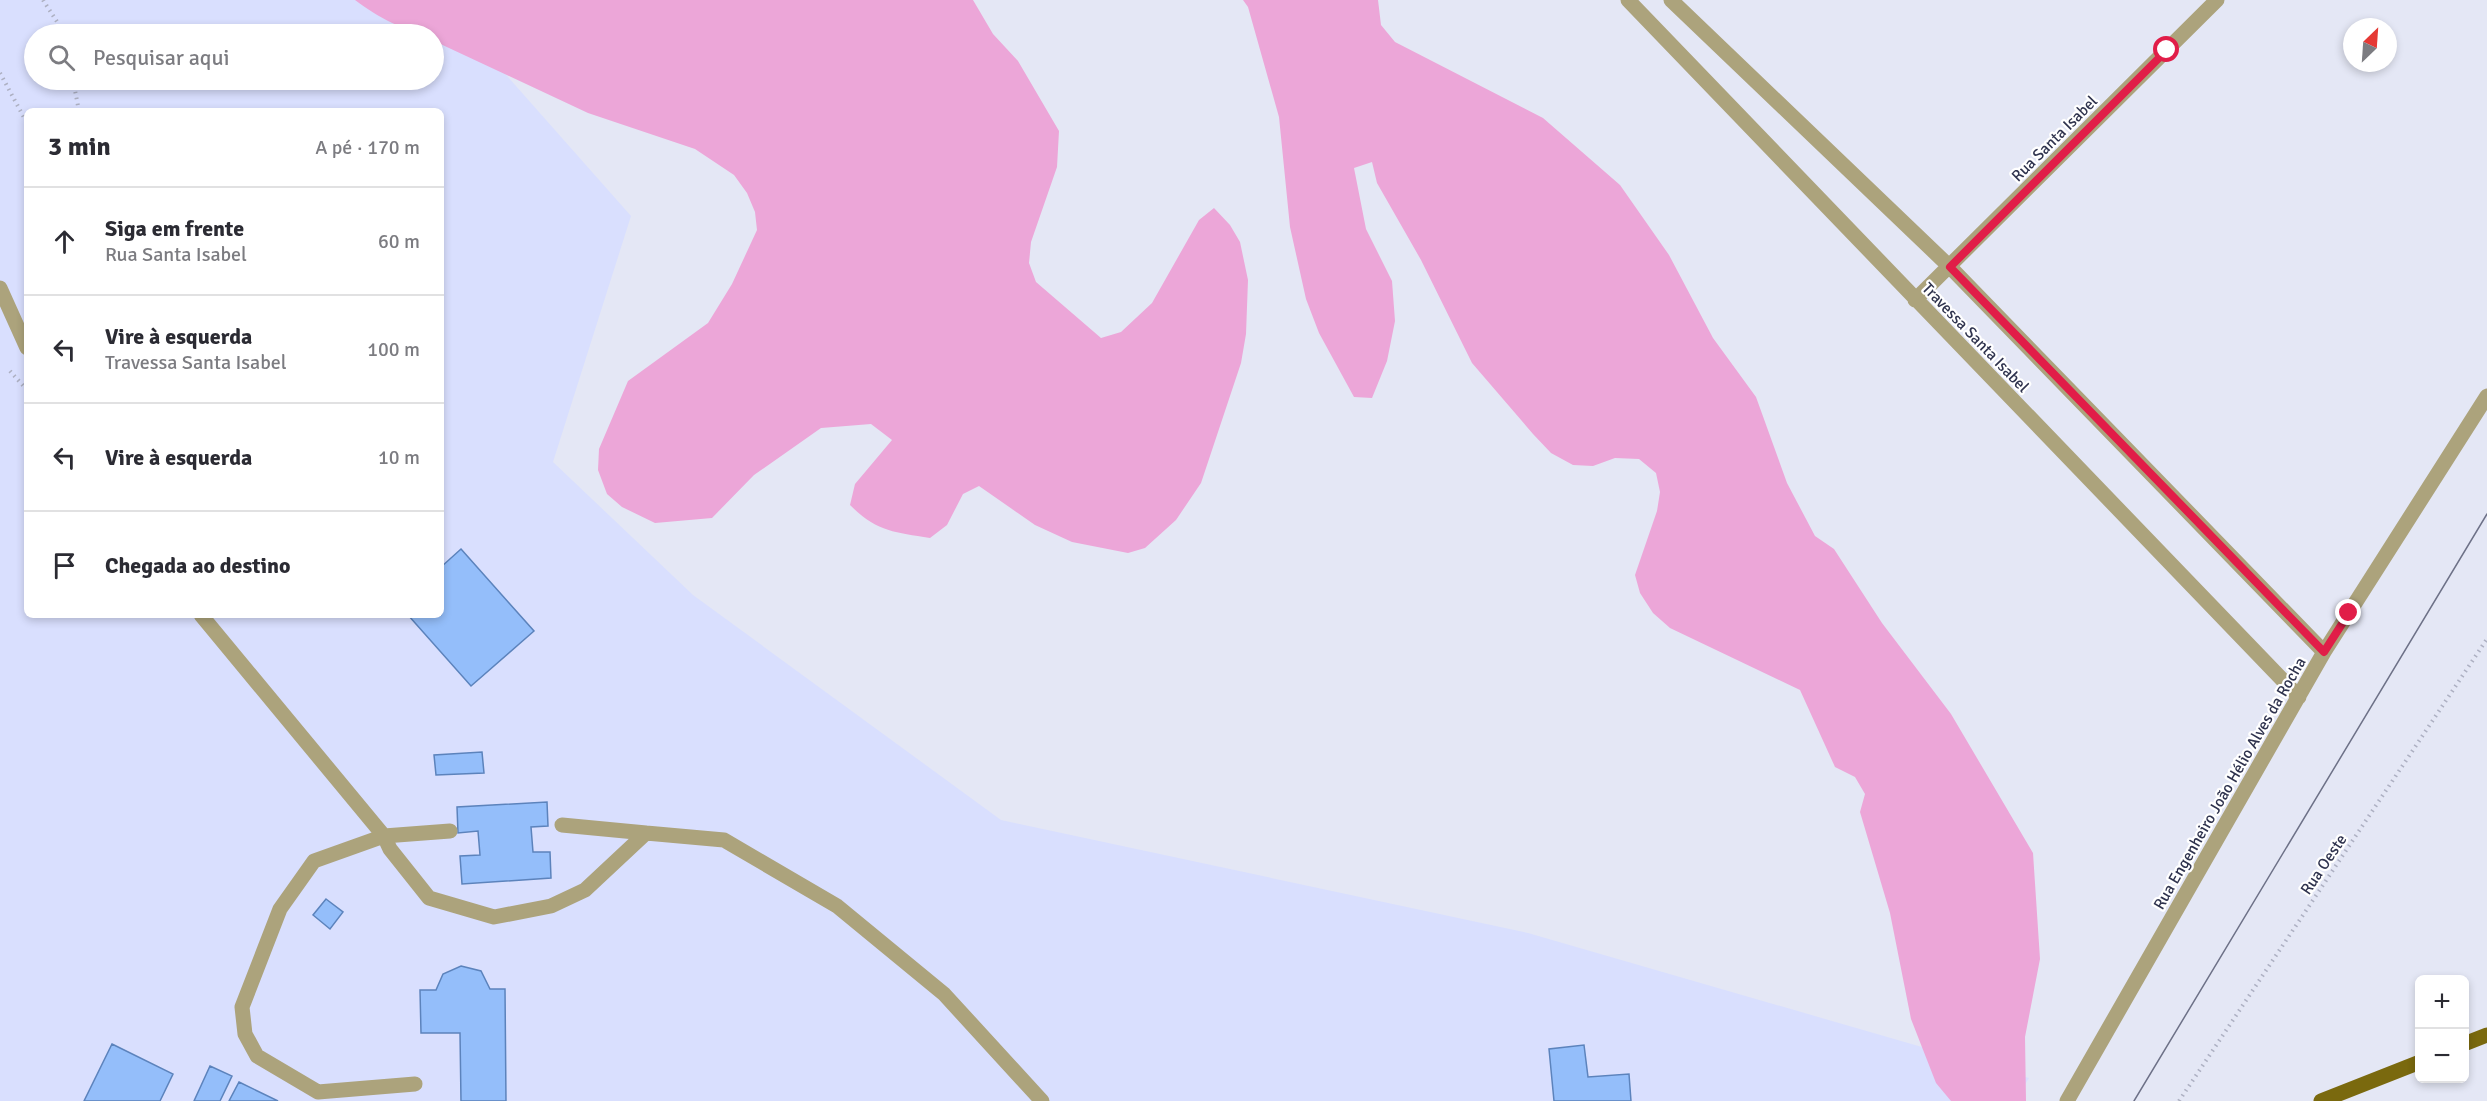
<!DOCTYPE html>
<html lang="pt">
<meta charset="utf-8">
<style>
body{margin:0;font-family:Signika,sans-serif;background:#f7f7f7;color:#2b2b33}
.controls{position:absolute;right:18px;bottom:18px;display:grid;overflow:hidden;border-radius:9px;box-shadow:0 3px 9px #0003}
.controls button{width:54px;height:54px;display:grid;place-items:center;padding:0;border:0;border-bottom:2px solid #e1e1e2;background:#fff;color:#2b2b33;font:30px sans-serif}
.compass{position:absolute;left:2343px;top:18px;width:54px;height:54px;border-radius:50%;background:#fff;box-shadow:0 3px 9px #0003;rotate:25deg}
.stop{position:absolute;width:18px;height:18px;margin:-14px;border:4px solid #e11d48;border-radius:50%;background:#fff}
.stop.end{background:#e11d48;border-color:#fff;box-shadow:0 2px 6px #0008}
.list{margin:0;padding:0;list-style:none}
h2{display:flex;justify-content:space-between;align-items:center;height:78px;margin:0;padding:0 24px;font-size:26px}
h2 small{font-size:20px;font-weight:400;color:#7c7c81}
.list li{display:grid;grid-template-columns:39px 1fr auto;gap:18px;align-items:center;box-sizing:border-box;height:108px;padding:0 24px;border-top:2px solid #e1e1e2}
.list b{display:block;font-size:22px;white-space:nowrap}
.list p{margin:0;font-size:20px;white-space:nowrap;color:#7c7c81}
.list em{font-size:20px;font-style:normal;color:#7c7c81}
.icon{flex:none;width:33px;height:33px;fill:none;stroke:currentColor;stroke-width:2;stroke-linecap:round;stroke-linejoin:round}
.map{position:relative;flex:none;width:2487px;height:1101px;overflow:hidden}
.search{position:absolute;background:#fff;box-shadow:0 3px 9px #0003;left:24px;top:24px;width:420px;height:66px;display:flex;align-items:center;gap:15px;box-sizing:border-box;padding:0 21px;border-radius:33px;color:#7c7c81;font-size:22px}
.panel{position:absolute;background:#fff;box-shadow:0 3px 9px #0003;left:24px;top:108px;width:420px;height:510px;border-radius:9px}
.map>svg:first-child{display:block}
.built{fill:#d9dffe;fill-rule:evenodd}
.green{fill:#eca6d8}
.building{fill:#94befa;stroke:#5c83bc;stroke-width:1.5}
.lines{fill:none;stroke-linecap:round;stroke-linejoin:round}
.path{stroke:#adb0c2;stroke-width:4;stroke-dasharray:1.5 4.5;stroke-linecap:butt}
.minor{stroke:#aca37c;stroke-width:15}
.major{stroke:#7a690e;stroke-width:15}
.tram{stroke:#6d7187;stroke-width:1.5}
.route{stroke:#e11d48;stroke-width:8}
.labels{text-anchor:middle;stroke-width:4.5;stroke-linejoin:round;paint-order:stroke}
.street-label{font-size:16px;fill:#2f334e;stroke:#fff}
</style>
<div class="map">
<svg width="2487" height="1101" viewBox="0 0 2487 1101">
<rect width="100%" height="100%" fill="#e4e7f5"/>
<!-- built -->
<path class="built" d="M0,0H440L631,216L553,462L693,595L1001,820L1528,933L2029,1078L2015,1101H0ZM34,34H434V80H34ZM27,111H441V615H27Z"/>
<!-- green -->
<path class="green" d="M355,0H973L993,34L1018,61L1059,131L1057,167L1031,242L1029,263L1036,282L1101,338L1121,332L1152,303L1199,220L1214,208L1230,225L1240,242L1248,280L1246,334L1241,363L1201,483L1176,520L1145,548L1128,553L1072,542L1035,525L979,486L963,494L947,525L930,538C894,532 877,532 850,505L855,484L892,440L871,424L821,428L754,475L712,518L655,523L622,507L607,494L598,470L599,449L628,381L708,323L732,284L757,230L755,212L747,193L734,175L695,149L588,113L434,41V34C407,34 376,16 355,0Z
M1243,0H1378L1381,25L1395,42L1543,118L1620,185L1669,255L1713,338L1756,397L1787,483L1815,536L1834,549L1882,623L1951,714L2033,853L2040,959L2025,1037L2026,1101H1951L1936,1083L1911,1019L1890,913L1860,812L1865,794L1855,777L1835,767L1800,690L1670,628L1653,613L1640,593L1635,575L1657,511L1660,492L1656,473L1639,459L1615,458L1593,466L1573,465L1551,453L1533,434L1472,363L1421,260L1377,183L1372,162L1354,168L1366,229L1392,281L1395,321L1387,361L1372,398L1354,397L1319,333L1306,299L1290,227L1279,117L1248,7Z"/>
<!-- building -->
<path class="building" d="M461,549L534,631L471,686L408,615H441V567Z
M482,752L484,773L436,775L434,755Z
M547,802L548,826L531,827L533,852H550L551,878L462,884L460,856L480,855L478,831L458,833L457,807Z
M326,899L343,912L330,929L313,915Z
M461,966L481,971L490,989H505L506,1101H461L460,1033H421L420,990H436L443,974Z
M112,1044L173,1074L160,1101H84Z
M1584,1045L1588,1077L1629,1074L1631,1101H1554L1549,1049Z
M210,1066L232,1076L220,1101H194Z
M239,1082L278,1101H229Z"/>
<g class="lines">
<!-- path -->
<path class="path" d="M43,0L65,34
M0,73L27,123
M73,80L79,111
M10,371L27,390
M2179,1101L2487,639"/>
<!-- minor -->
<path class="minor" d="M1628,0L2299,697
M1671,0L1950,267L2324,652
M0,288L27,348
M1915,300L2217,0
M201,615L384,836L390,849L429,898L494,917L551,906L585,890L646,833L724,840L837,906L944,994L1042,1101
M562,825L646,833
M415,1084L318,1092L257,1056L245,1034L242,1007L280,909L314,861L384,836L450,831
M2067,1101L2324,652L2487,396"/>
<!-- major -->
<path class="major" d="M2464,1044L2487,1035
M2321,1101L2420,1062"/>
<!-- tram -->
<path class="tram" d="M2134,1101L2487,514"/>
</g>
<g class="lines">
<!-- route -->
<path class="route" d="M2167,50L1950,267L2324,652L2349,613"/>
</g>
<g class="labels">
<!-- street labels -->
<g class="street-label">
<text transform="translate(2054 138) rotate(-45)" y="6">Rua Santa Isabel</text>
<text transform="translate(1976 337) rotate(46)" y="6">Travessa Santa Isabel</text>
<text transform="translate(2229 783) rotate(-60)" y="6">Rua Engenheiro João Hélio Alves da Rocha</text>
<text transform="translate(2323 864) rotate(-56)" y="6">Rua Oeste</text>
</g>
</g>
</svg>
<div class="controls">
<button>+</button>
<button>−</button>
</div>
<svg class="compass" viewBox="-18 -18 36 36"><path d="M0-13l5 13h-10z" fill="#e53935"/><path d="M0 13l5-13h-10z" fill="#7c7c81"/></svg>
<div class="stop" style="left:2167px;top:50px"></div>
<div class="stop end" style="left:2349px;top:613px"></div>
<div class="search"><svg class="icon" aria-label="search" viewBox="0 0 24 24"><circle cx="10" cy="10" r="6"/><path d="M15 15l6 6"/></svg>Pesquisar aqui</div>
<section class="panel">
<h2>3 min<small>A pé · 170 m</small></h2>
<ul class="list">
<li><svg class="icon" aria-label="ahead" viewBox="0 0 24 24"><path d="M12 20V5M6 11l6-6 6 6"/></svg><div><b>Siga em frente</b><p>Rua Santa Isabel</p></div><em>60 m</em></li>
<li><svg class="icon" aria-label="left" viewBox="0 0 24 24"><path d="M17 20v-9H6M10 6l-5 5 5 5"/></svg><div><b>Vire à esquerda</b><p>Travessa Santa Isabel</p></div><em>100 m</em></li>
<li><svg class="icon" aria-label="left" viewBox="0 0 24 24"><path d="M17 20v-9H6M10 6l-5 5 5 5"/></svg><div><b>Vire à esquerda</b></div><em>10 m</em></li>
<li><svg class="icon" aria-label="arrive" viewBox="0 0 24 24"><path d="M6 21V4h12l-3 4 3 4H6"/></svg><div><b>Chegada ao destino</b></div></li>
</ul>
</section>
</div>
